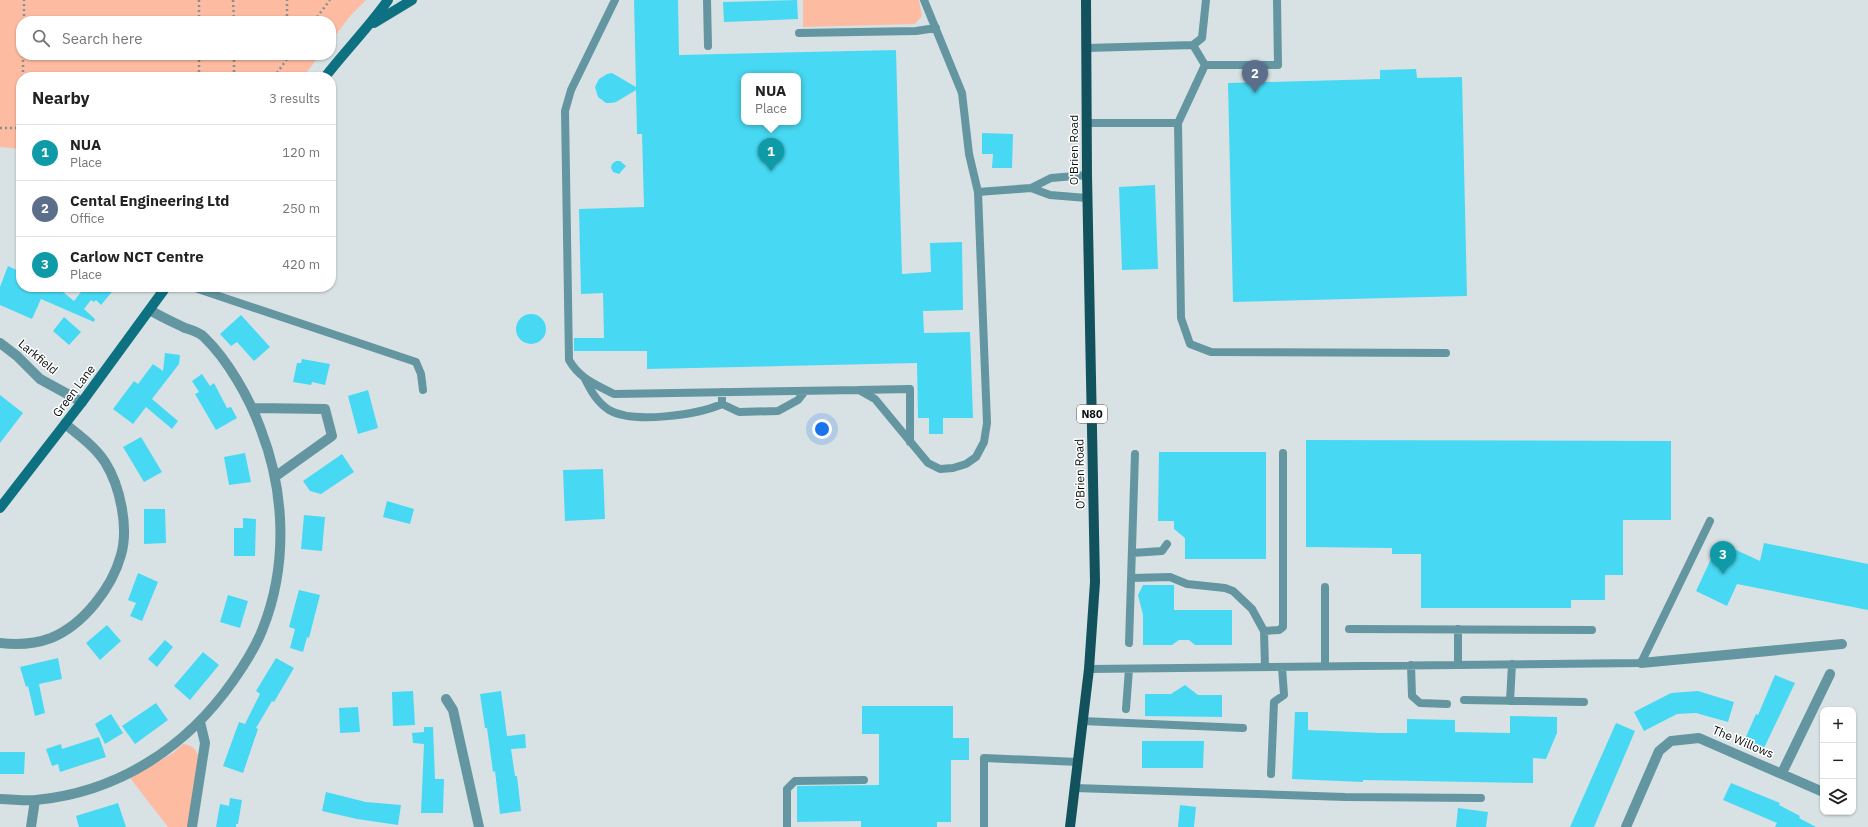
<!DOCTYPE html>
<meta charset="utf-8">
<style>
body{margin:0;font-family:"IBM Plex Sans",sans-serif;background:#f6f6f6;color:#222}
.controls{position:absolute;right:12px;bottom:12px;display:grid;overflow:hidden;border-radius:8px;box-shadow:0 1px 3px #0004}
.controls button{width:36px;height:36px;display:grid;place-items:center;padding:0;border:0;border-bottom:1px solid #e0e0e0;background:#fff;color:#222;font:20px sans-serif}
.you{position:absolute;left:822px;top:429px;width:14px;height:14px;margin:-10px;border:3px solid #fff;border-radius:50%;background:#1a73e8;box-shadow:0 0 0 6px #1a73e833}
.badge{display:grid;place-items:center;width:26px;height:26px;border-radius:50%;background:#a13d0a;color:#fff;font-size:13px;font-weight:700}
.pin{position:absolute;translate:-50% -33px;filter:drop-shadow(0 1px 2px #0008)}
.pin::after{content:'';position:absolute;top:21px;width:14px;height:12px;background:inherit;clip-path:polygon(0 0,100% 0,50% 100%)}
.popup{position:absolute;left:741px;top:73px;width:60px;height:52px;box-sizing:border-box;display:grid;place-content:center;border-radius:8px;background:#fff;filter:drop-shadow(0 1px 3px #0005);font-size:13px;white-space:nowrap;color:#767676}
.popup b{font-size:15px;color:#222}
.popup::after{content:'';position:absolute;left:50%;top:100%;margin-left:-8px;border:8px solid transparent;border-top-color:#fff}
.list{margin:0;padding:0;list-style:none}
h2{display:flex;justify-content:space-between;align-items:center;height:52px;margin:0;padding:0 16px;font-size:17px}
h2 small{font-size:13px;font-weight:400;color:#767676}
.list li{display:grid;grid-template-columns:26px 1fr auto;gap:12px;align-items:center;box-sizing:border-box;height:56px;padding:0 16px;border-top:1px solid #e0e0e0}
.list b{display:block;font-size:15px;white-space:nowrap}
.list p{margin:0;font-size:13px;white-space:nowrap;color:#767676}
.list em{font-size:13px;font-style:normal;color:#767676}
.icon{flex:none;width:22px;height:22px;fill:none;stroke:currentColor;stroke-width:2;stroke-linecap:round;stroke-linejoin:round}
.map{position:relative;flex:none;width:1868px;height:827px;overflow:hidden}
.search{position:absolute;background:#fff;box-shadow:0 1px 3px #0004;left:16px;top:16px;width:320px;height:44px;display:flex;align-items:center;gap:10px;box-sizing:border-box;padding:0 14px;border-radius:16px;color:#767676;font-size:15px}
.panel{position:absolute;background:#fff;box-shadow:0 1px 3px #0004;left:16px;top:72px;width:320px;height:220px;border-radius:16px}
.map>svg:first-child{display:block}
.green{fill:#fdbba1}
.building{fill:#47d9f3;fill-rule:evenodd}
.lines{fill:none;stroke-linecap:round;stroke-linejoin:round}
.path{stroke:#888f91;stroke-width:2.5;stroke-dasharray:2 3;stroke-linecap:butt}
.service{stroke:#6396a0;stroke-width:8}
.minor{stroke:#6396a0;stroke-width:10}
.secondary{stroke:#0d7181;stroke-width:10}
.primary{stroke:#12525d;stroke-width:10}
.labels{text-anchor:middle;stroke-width:3;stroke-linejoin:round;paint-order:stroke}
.shield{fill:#fff;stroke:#545656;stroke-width:1}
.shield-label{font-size:11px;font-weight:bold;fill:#0a0d0e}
.street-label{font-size:12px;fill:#0a0d0e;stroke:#fff}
</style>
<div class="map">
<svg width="1868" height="827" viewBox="0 0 1868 827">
<rect width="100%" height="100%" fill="#d8e2e4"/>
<!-- green -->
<path class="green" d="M0,0H366L351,15L331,41V21H21V55H320L303,77H21V149L0,147Z
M803,0H919L922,16L915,24L803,27Z
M183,744C193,745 197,750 199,759L188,827H168L130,778L173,753Z"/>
<!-- building -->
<path class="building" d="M634,0H678L679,55L896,50L902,274L931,272L930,243L962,242L963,310L923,311L924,333L970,332L973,418H943V434H929V418H918L917,363L647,369V351H574V338H604L603,293L581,294L579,209L644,207L642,134H637L636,90L616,102L611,103H606L598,97L595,87L599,79L607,74L612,73L636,87ZM744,76H798V122H744Z
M797,0L798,19L724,22L723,2Z
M1416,69L1417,78L1462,77L1467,296L1233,302L1228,83L1380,79V70Z
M982,133L1013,134L1012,168H992L993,154H982Z
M616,161H620L626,166L619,174L613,172L611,168L612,164Z
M1155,185L1158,269L1122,270L1119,187Z
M8,266L21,272V287H57L74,301L81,292L75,287H116L101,305L96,300L94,302L91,300L84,309L95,319L94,322L41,299L32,319L0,305V287Z
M516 329a15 15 0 1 1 30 0a15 15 0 1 1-30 0Z
M241,315L270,347L254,361L237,342L231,346L220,334Z
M64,317L81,332L69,345L53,331Z
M165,353L180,355L179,364L152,399L178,421L172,429L146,407L133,424L113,409L134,381L138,384L153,364L163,371Z
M302,359L330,364L325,385L312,382L311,385L293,382L297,363H301Z
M202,374L210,386L214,383L227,408L231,407L237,418L216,430L195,394L199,392L192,381Z
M368,390L378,428L358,434L348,396Z
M0,395L23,413L0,443Z
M141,437L162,472L144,482L123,447Z
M1306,440L1671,441V520H1623V575H1605V600H1571V608H1421V554H1392V548L1306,547Z
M1159,452H1266V559H1185V538L1174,529V521H1158Z
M245,453L251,482L229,485L224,457Z
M342,454L354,472L321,494L310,491L303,481Z
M603,469L605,519L565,521L563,470Z
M387,501L414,509L410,524L383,517Z
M144,509H165L166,543L144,544Z
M304,515L325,517L322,551L301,549Z
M243,518L256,519L255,556H234V528H243Z
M1719,542L1760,561L1764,543L1868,564V610L1737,584L1727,606L1696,591Z
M138,573L158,582L142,621L130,616L136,603L128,600Z
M1143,585H1174V610H1232V645H1195L1189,640H1179L1172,645H1143V615L1138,595Z
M299,590L320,595L309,638L307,637L303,652L290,648L295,629L289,627Z
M228,595L248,601L240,628L220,622Z
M107,625L121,641L100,660L86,643Z
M165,640L173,647L157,667L148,659Z
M203,652L219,665L190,700L174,686Z
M58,658L62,679L39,684L45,713L35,716L28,686L26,687L20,667Z
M276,658L294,668L274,702L272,701L256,728L258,729L243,773L223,766L239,722L245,724L260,694L256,691Z
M1775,675L1795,683L1764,748L1745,739L1756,714L1758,715Z
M1185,685L1198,695H1222V717L1145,716V694H1171Z
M413,691L415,725L393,726L392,692Z
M501,691L507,736L525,734L526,748L511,749L515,776H517L521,811L500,814L495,771L493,772L487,728H485L480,694Z
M1698,691L1734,702L1728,722L1696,713L1677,714L1644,731L1634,712L1671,693Z
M156,703L168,720L135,744L122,726Z
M862,706H953V738H969V760H951V822H937V827H861V821L797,822V786L879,785V734H862Z
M358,707L360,732L340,733L339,708Z
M1295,712H1308V730L1379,733H1407V719L1455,720V732L1510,733V716L1557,717V733L1546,759L1533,758V783L1363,780V782L1292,779Z
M111,714L123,733L105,744L95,724Z
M1616,723L1635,731L1624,757L1594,827H1570Z
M424,727H433L435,779H444L443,813H421L424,744L413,743L412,733L424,732Z
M99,737L106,757L60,772L58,764L52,766L46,749L61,744L62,749Z
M1142,741H1204L1203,768H1142Z
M0,752H25L24,774H0Z
M1731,783L1780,803L1779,805L1800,816L1799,818L1816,827H1775L1777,823L1723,800Z
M326,792L366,802L401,805L398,825L357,819L322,811Z
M230,798L242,800L238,824H236V827H216L220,804L229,806Z
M118,803L126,827H79L76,816Z
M1180,805L1196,807L1194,827H1178Z
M1458,808L1488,812L1486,827H1456Z"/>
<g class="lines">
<!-- path -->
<path class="path" d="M199,0V21
M233,0L234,21
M24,21V0
M287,21V0
M314,21L330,0
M199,55V77
M234,55V77
M23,77V55
M274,77L290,55
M0,128H21"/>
<!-- service -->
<path class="service" d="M615,0L571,90L565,111L569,360C580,379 595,384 614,394L859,390L875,399L928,463L940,469L953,468L966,464L976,457L984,442L987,423L978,192L969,154L962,93L924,0
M707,0L708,46
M799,33L916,31L936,28
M1193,45L1205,65H1278L1277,0
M1086,48L1193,45L1202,38L1206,0
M1205,65L1178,123L1181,318L1190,344L1211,352L1446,353
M1087,123H1178
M1087,175L1051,178L1031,188L1050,195L1087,198
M978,192L1031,188
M192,287L416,362L421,374L423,390
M585,379C591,391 597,402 609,410C633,424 697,415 722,404V392
M859,390L910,389V442
M722,404L739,412L778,411L798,400L805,391
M1132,553L1162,551L1167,544
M1132,578L1170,577L1187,584L1225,588L1233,591L1252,609L1264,631L1265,667
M1325,587V666
M1349,629L1592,630
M1264,631L1279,630L1283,627V453
M1129,643L1135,454
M1411,665L1412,696L1420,703L1447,704
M1458,665V629
M1089,669L1641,663L1710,521
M1464,700L1584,702
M1510,701L1512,664
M1126,709L1129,669
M1082,721L1243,728
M1271,774L1274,702L1284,695L1282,667
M1075,788L1345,797L1481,798
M787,827V789L795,781L864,780
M984,827V758L1078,762"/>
<!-- minor -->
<path class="minor" d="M0,343L17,356L40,379L82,402
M253,408L325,409L332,436L276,476
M0,643C17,645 35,644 51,638C83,625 112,588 121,555C129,527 120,486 105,462C95,447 79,435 65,424
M1641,663L1842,644
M446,699L453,710L479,827
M1782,773L1830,674
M0,799C12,799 24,801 36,800C118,792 186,748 233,681C245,664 256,647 263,628C288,565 285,492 261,430C250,399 228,360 204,337C199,332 191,330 185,328C173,322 161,317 150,310
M31,827L35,800
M192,827L205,743L200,722
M1626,827L1659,751L1671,741L1699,738L1823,792"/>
<!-- secondary -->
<path class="secondary" d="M374,23L412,0
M325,77C346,50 368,28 388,0
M0,508L82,402L166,287"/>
<!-- primary -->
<path class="primary" d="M1070,827L1089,669L1095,582L1087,175L1086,0"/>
</g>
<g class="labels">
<!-- shield labels -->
<rect class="shield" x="1077" y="405" width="30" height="18" rx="3"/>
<g class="shield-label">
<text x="1092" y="418">N80</text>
</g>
<!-- street labels -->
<g class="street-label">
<text transform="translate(1074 150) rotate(-90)" y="4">O'Brien Road</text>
<text transform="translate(38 357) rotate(40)" y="4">Larkfield</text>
<text transform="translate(74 391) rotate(-53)" y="4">Green Lane</text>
<text transform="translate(1080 474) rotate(-91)" y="4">O'Brien Road</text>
<text transform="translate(1743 742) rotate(23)" y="4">The Willows</text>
</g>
</g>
</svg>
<div class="controls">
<button>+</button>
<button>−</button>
<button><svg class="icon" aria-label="layers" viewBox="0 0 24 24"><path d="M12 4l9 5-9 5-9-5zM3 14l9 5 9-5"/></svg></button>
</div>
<div class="you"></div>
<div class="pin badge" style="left:771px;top:171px;background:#0f9aa8">1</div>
<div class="popup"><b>NUA</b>Place</div>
<div class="pin badge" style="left:1255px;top:93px;background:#5c6f8a">2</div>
<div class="pin badge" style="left:1723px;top:574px;background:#0f9aa8">3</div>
<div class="search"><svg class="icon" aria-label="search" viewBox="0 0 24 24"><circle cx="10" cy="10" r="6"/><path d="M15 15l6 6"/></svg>Search here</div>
<section class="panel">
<h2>Nearby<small>3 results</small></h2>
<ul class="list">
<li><span class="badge" style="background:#0f9aa8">1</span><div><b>NUA</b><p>Place</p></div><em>120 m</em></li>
<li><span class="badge" style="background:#5c6f8a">2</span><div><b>Cental Engineering Ltd</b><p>Office</p></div><em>250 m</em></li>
<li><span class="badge" style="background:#0f9aa8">3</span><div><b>Carlow NCT Centre</b><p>Place</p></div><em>420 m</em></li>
</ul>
</section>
</div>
